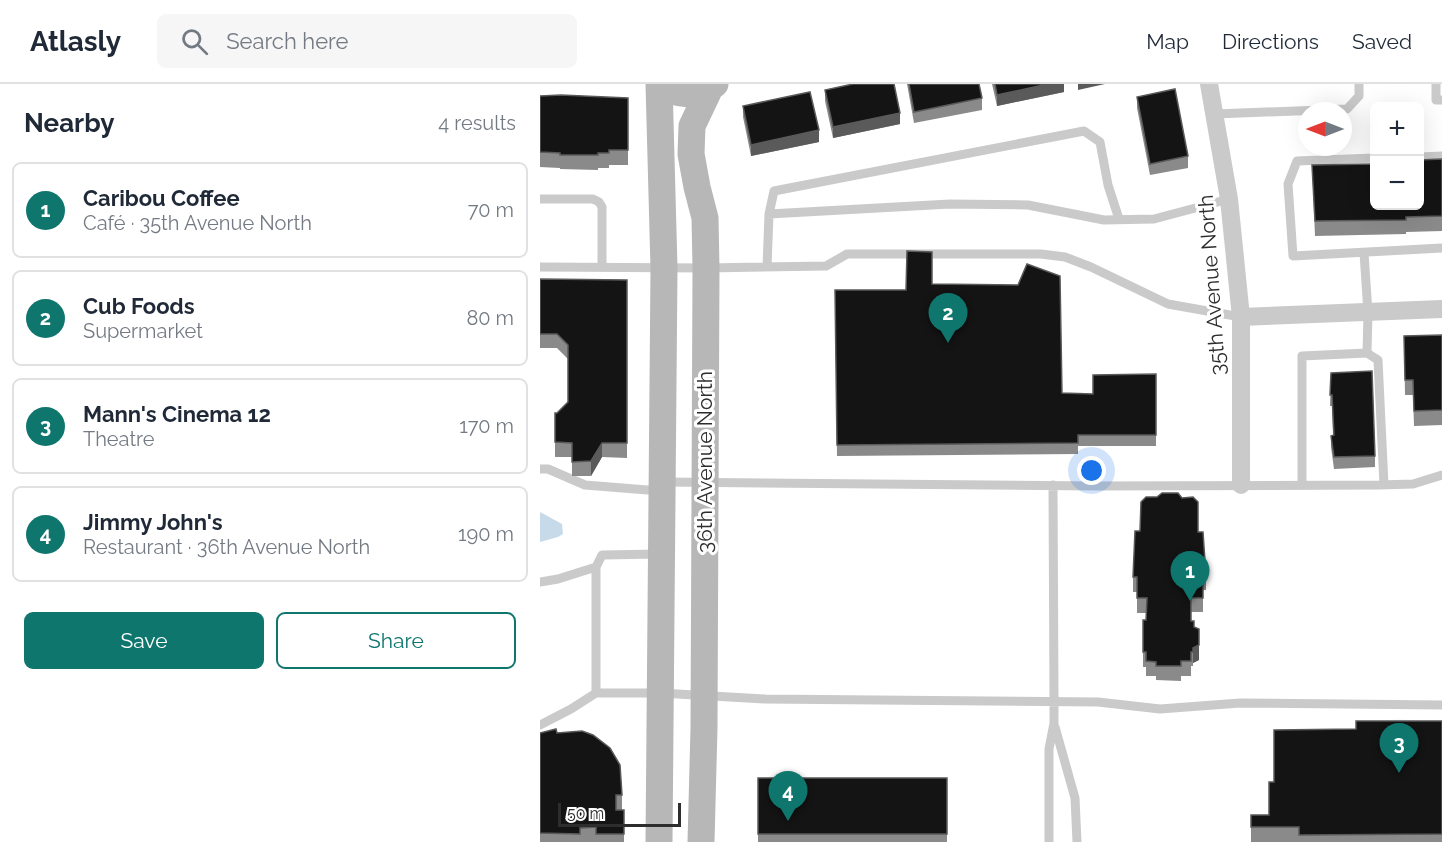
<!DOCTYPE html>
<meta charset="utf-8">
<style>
body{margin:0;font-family:Raleway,sans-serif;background:#f6f6f7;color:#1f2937}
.controls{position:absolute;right:18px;top:18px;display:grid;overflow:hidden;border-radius:9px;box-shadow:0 6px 24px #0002}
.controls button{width:54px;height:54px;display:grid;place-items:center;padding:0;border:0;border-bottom:2px solid #e0e1e3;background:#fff;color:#1f2937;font:30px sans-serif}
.compass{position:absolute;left:758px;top:18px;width:54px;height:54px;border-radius:50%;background:#fff;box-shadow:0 6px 24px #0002;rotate:270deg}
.scale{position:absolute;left:18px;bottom:15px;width:123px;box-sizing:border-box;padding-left:6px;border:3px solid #2d2d2d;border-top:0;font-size:16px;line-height:21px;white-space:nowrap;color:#2d2d2d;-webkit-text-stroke:4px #fff;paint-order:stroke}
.you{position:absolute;left:552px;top:387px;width:21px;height:21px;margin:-15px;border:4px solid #fff;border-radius:50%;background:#1a73e8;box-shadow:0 0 0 9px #1a73e833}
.badge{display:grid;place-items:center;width:39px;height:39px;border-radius:50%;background:#0f766e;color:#fff;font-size:20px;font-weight:700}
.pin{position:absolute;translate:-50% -50px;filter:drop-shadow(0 2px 3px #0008)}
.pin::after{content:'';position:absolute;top:32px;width:21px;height:18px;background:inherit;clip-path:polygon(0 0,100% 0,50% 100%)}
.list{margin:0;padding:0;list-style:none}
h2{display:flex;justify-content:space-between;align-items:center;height:78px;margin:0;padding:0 24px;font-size:26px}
h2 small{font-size:20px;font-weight:400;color:#747a83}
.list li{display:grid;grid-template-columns:39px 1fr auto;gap:18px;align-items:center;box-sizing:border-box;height:96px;margin:0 12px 12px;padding:0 12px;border:2px solid #e0e1e3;border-radius:9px}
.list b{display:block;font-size:22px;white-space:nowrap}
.list p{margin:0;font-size:20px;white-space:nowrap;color:#747a83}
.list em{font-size:20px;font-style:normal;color:#747a83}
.actions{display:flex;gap:12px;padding:18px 24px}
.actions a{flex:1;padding:14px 0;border:2px solid #0f766e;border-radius:9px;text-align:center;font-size:21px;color:#0f766e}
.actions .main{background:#0f766e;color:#fff}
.icon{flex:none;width:33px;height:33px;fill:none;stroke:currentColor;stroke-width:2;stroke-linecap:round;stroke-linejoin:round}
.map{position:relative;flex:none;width:902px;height:758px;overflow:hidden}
header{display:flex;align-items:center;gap:36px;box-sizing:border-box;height:84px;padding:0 30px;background:#fff;border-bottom:2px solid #e0e1e3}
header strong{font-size:28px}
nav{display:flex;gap:33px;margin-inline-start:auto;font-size:21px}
.search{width:420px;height:54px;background:#f6f6f7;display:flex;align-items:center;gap:15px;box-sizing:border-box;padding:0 21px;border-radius:9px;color:#747a83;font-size:22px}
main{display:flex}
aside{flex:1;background:#fff}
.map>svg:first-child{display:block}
.water{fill:#c7dae9}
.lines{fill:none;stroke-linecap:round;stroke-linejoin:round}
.lane{stroke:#cacaca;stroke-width:9}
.street{stroke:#cacaca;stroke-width:18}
.secondary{stroke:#b7b7b7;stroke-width:27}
.wall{fill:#8a8a8a}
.shaded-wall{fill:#5a5a5a}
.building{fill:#141414;stroke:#5a5a5a;stroke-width:1.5}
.labels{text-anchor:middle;stroke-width:6;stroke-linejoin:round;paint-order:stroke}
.street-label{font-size:21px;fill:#2d2d2d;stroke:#fff}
</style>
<header>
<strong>Atlasly</strong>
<div class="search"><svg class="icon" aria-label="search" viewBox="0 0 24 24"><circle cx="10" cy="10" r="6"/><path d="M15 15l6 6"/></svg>Search here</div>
<nav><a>Map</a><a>Directions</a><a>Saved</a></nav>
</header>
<main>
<aside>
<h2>Nearby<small>4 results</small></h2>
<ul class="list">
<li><span class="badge">1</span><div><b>Caribou Coffee</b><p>Café · 35th Avenue North</p></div><em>70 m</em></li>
<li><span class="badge">2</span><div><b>Cub Foods</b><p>Supermarket</p></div><em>80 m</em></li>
<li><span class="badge">3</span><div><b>Mann's Cinema 12</b><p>Theatre</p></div><em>170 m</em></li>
<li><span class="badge">4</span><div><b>Jimmy John's</b><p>Restaurant · 36th Avenue North</p></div><em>190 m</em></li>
</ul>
<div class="actions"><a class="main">Save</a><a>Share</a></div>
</aside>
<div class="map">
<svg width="902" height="758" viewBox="0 0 902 758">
<rect width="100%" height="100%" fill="#fff"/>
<!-- water -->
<path class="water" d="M0,428L22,440L23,450L18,453L0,458Z"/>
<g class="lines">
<!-- lane -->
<path class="lane" d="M896,0V16H902
M675,30L807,25L819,12V0
M880,73L902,72
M834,74L757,77L748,100L753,172L902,164
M0,115H53L59,118L62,123V183
M229,130L234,107L544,47L560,58L568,101L579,135
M824,169L828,229L827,269L838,276L844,401
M0,183L166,184L286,182L307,170H501L525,173L551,183L628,220L701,233
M227,183L229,130L410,120L488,121L564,136L614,135L689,115
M0,385H8L45,401L120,407
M124,398L556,402L839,401L873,400L902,391
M762,401V272L827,269
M119,470L62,471L56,483V609H120L225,615L558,618L620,625L700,619L902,621
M0,498L18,495L56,483
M0,641L31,625L56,609
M515,643L535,714L537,758
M509,758V665L514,639V617L513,401"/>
<!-- street -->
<path class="street" d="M669,0L689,115L701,233V401
M701,233L902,225"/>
<!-- secondary -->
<path class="secondary" d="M119,0L124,184L119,758
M119,0C137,12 158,14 175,0
M161,758L164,644L166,184L165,134L157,103L151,70L152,42L170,4"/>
</g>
<!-- wall -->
<path class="wall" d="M367,0H439L442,14V26L374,39Z
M452,0H524V8L457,22Z
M285,6L360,40L293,54L285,17Z
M0,12L88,14V81H69V84H58V86L20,85V84L0,83Z
M597,13L648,72V84L610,91L597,24Z
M203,22L279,58L211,72L203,33Z
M902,75V147L866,148V150L775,152L772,81L834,122Z
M0,195L87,196V374L62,373L51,392H32V373H15V329H17L28,318V275L17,264H0Z
M392,200L522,309L553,310L616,290V362H538V370L297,372L295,206H366Z
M902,251V341L874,342L873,311H865L864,252Z
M791,289L835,372V383L794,385L791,363V352L793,351L792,322H790Z
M658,448L666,492V506H663V528H651V537L654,543L659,576L653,579V582H651V592H641V597L616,596V592H606V583H603V536H606L607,529H597V508H593V493Z
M902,637V758H711V731H729L734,698L816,645Z
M0,649H17L82,711V726H76H84V758H0Z
M218,694H407V758H218Z"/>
<!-- shaded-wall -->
<path class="shaded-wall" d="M508,0H524V8L457,22V11Z
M538,0H565L538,6Z
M360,29V40L293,54V43Z
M279,46V58L211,72V61Z
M62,359V373L51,392V377Z
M659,561V576L653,579V564Z"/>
<!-- building -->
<path class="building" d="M313,0H354L360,29L293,43L285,6Z
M369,0H439L442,14L374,28Z
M455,0H508L457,11Z
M635,5L648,72L610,80L597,13Z
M270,8L279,46L211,61L203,22Z
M21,11L88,14V66H69V69H58V71H20V69L0,68V12Z
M902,75V132L866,133V136L775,137L772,81L834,80V122H879V76Z
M367,167L392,168V200L478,201L487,180L520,192L522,309L553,310V291L616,290V351H538V359L297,361L295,206H366Z
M0,195L87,196V359H62L51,377L32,378V359L15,358V329H17L28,318V261L17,250H0Z
M902,251V326L874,327L873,296H865L864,252Z
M832,287L835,372L794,373L791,352L794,351L792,311H790L791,289Z
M622,409H638L642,414L653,413L658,418V448H663L666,492H663V514H651V537H654V543L659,545V561L653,564V568H651V577H641V582H616V578L606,577V568H603V536H606L607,514H597V493H593L595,447H600L601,418L606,413H617Z
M816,637H902V750L759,751V743H711V731H729V698H734V646L816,645Z
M16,645L17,649L42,647L53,651L70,664L80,681L82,711H76V726H84V750H56V743L40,744V750L0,749V649Z
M218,694H407V750H218Z"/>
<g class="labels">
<!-- street labels -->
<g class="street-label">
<text transform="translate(672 201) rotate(-94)" y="7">35th Avenue North</text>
<text transform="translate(165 378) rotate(-90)" y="7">36th Avenue North</text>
</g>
</g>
</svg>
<div class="controls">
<button>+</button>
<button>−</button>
</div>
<svg class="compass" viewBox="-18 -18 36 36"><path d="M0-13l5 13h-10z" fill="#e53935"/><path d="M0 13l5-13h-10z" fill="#747a83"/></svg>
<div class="scale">50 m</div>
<div class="you"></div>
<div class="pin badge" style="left:650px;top:517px">1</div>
<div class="pin badge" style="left:408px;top:259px">2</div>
<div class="pin badge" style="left:859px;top:689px">3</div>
<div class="pin badge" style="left:248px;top:737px">4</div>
</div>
</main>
